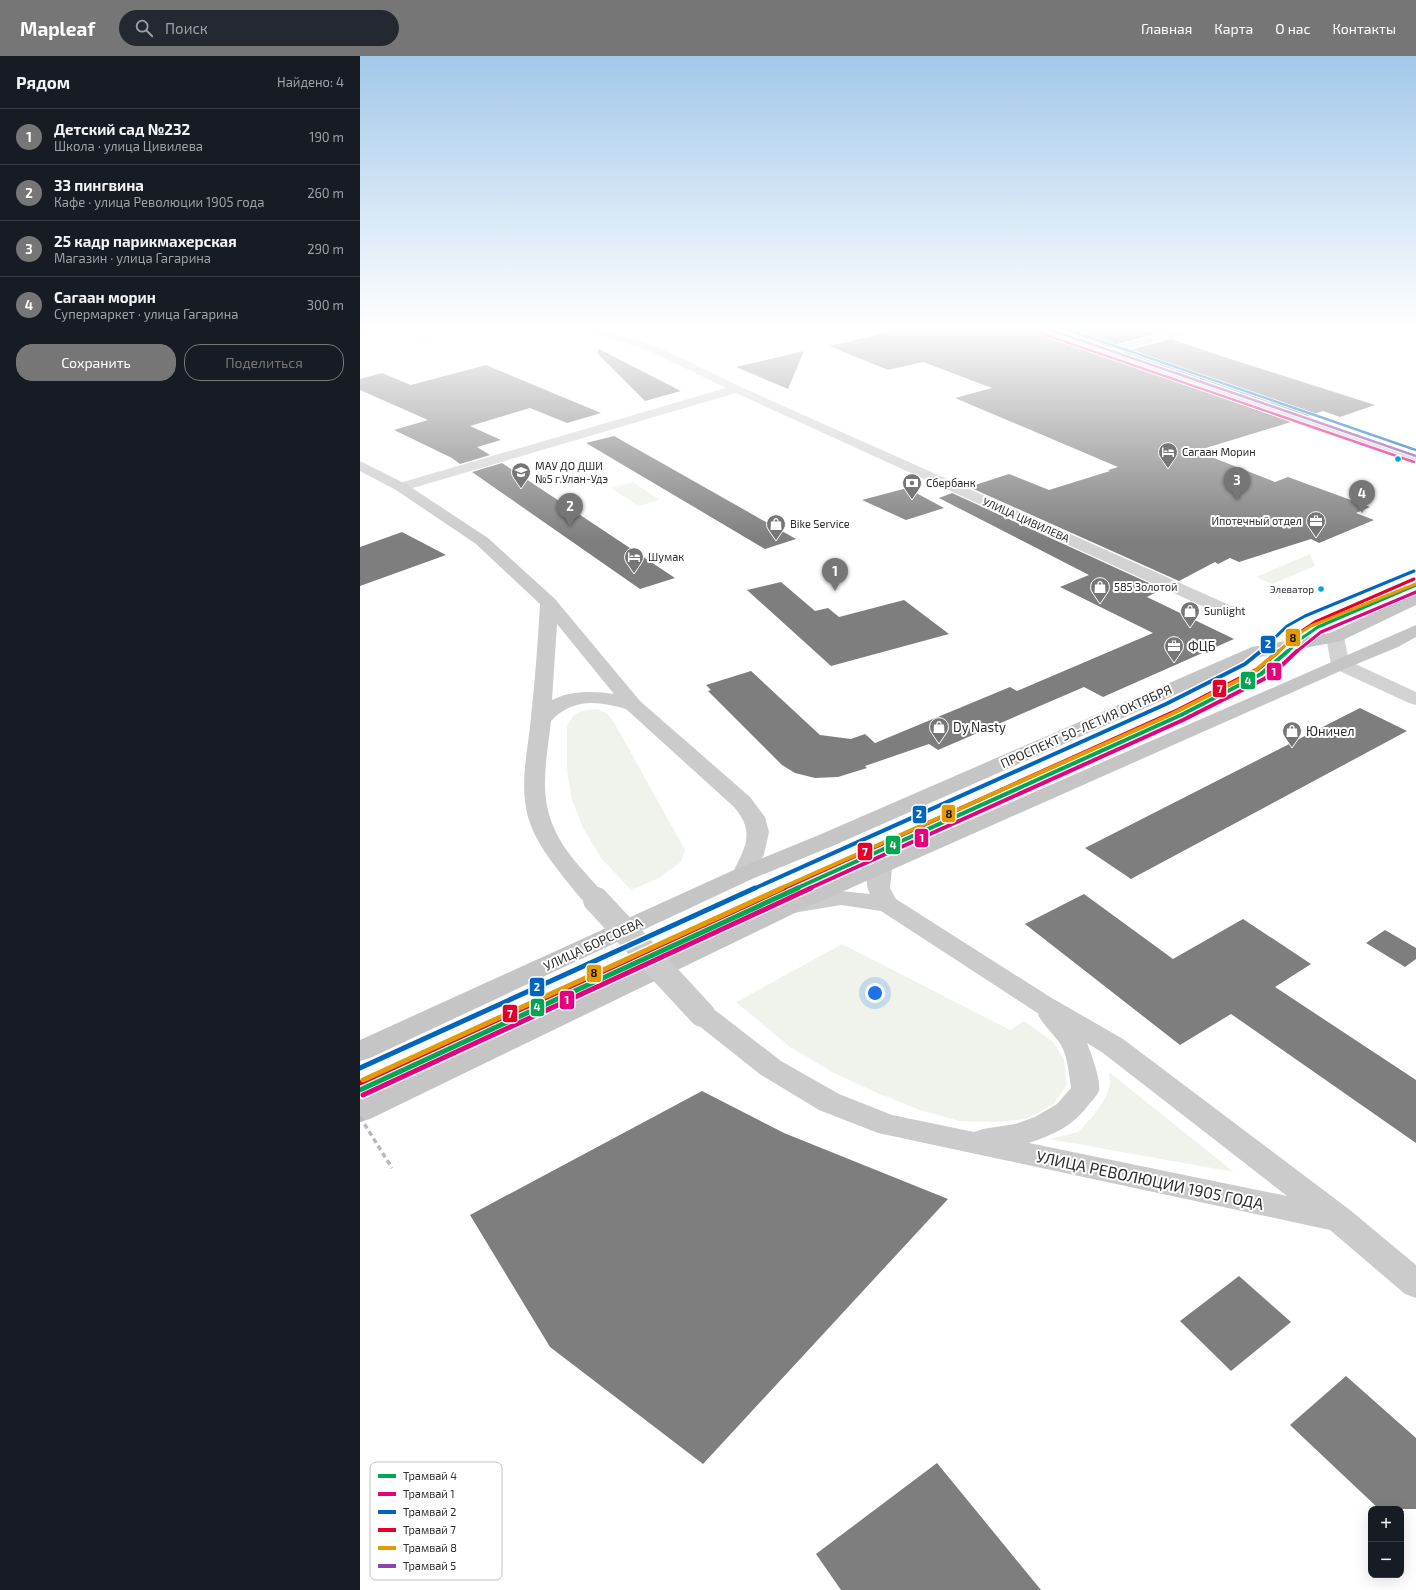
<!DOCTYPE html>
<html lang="ru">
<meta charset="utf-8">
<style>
body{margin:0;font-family:"Exo 2",sans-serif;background:#242831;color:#f1f3f6}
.controls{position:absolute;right:12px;bottom:12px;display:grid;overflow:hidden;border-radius:8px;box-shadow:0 4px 16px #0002}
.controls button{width:36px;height:36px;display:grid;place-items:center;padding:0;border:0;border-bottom:1px solid #363941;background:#171b24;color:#f1f3f6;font:20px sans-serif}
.you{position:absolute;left:515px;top:937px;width:14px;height:14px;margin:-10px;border:3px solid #fff;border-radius:50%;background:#1a73e8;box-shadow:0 0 0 6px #1a73e833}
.badge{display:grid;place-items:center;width:26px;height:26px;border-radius:50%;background:#767676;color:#fff;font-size:13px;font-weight:700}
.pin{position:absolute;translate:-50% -33px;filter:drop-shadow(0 1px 2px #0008)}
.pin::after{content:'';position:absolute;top:21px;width:14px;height:12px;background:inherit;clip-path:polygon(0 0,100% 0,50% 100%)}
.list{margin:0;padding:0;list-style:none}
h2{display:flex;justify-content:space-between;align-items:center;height:52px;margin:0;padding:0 16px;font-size:17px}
h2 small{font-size:13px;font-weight:400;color:#9ea1a6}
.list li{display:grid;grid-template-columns:26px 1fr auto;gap:12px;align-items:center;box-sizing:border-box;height:56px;padding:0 16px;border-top:1px solid #363941}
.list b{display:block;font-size:15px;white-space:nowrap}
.list p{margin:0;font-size:13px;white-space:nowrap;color:#9ea1a6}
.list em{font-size:13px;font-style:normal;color:#9ea1a6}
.actions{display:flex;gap:8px;padding:12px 16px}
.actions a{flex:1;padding:9px 0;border:1px solid #767676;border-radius:16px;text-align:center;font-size:14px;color:#767676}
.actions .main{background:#767676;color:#fff}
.icon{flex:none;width:22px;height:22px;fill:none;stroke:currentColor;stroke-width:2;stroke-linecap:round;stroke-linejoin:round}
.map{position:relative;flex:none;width:1056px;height:1534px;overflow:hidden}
header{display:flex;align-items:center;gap:24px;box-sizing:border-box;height:56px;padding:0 20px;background:#767676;color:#fff}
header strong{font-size:19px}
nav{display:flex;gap:22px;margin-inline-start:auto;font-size:14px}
.search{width:280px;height:36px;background:#242831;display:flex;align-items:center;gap:10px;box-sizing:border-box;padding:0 14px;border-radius:22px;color:#9ea1a6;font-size:15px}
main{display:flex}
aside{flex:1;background:#171b24}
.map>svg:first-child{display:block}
.green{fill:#eff3ec}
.building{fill:#7e7e7e}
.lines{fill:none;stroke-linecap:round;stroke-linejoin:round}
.minor{fill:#d2d2d2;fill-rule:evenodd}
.tertiary{fill:#d2d2d2;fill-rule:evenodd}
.secondary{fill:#cbcbcb;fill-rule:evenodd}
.primary{fill:#c5c5c5;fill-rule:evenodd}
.rail{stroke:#b9b9b9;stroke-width:3.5;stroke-dasharray:5 3.5;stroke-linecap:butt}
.secondary-bridge{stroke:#cbcbcb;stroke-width:26}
.tram-1-far2-casing{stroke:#fff;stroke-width:5}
.tram-1-far1-casing{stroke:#fff;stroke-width:7}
.tram-1-casing{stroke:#fff;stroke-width:8}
.tram-2-far3-casing{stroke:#fff;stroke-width:4}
.tram-2-far2-casing{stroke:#fff;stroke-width:5}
.tram-2-far1-casing{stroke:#fff;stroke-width:7}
.tram-2-casing{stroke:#fff;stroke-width:8}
.tram-3-far3-casing{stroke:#fff;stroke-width:4}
.tram-3-far2-casing{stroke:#fff;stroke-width:5}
.tram-3-far1-casing{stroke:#fff;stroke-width:7}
.tram-3-casing{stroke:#fff;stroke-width:8}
.tram-4-far2-casing{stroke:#fff;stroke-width:5}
.tram-4-far1-casing{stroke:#fff;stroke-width:7}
.tram-4-casing{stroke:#fff;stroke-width:8}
.tram-5-far2-casing{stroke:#fff;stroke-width:5}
.tram-5-far1-casing{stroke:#fff;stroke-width:7}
.tram-5-casing{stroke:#fff;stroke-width:8}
.tram-6-casing{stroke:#fff;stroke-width:4}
.tram-1-far2{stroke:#00a651;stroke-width:3}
.tram-1-far1{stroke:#00a651;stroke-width:4}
.tram-1{stroke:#00a651;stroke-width:5}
.tram-2-far3{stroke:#e5007d;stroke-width:2.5}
.tram-2-far2{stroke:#e5007d;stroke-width:3}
.tram-2-far1{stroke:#e5007d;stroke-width:4}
.tram-2{stroke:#e5007d;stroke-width:5}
.tram-3-far3{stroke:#0065bd;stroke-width:2.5}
.tram-3-far2{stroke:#0065bd;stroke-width:3}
.tram-3-far1{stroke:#0065bd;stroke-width:4}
.tram-3{stroke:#0065bd;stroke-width:5}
.tram-4-far2{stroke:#e4002b;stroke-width:3}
.tram-4-far1{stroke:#e4002b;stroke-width:4}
.tram-4{stroke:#e4002b;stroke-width:5}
.tram-5-far2{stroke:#e39a04;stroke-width:3}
.tram-5-far1{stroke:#e39a04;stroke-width:4}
.tram-5{stroke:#e39a04;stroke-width:5}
.tram-6{stroke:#8e44ad;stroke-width:2.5}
.bus-dot{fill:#00a9ce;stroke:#fff;stroke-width:1.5}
.labels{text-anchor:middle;stroke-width:4;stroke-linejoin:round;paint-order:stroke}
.far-bus-label{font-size:10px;fill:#2d2d2d;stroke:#fff;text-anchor:end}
.far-poi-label{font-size:11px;fill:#2d2d2d;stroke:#fff;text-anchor:start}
.far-street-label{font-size:11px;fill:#2d2d2d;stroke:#fff}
.poi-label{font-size:13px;fill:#2d2d2d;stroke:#fff;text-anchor:start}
.street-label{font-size:13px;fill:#2d2d2d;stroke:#fff}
.near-street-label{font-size:16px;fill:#2d2d2d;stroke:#fff}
.key{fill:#fff;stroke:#c0c0c0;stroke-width:1}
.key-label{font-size:11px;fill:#2d2d2d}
.line-badge{stroke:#fff;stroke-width:1.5}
.badge-label{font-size:11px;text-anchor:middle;font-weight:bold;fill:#fff}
.pale-badge-label{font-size:11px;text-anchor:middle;font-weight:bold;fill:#111}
</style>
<header>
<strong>Mapleaf</strong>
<div class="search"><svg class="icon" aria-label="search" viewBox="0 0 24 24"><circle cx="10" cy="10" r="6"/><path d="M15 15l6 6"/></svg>Поиск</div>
<nav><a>Главная</a><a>Карта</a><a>О нас</a><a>Контакты</a></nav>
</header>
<main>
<aside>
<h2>Рядом<small>Найдено: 4</small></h2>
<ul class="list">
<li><span class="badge">1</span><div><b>Детский сад №232</b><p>Школа · улица Цивилева</p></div><em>190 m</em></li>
<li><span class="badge">2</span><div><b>33 пингвина</b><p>Кафе · улица Революции 1905 года</p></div><em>260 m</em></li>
<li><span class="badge">3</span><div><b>25 кадр парикмахерская</b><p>Магазин · улица Гагарина</p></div><em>290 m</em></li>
<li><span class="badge">4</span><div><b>Сагаан морин</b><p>Супермаркет · улица Гагарина</p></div><em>300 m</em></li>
</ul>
<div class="actions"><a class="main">Сохранить</a><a>Поделиться</a></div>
</aside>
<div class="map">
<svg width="1056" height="1534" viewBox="0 0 1056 1534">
<rect width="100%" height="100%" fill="#fff"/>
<!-- green -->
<path class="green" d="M62,273L82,280L64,285L45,278Z
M273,426L300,444L278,450L251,432Z
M950,498L955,510L912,528L896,521Z
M236,653C246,655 250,660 255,668L325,794L321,806L299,822L271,834L241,802L223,772L212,744L207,714V670L213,660L222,655Z
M482,888L650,974L664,965L693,986L704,1003L707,1028L694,1048L666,1063L635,1066L599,1065L560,1054L515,1036L472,1016L430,991L376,946Z
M749,1016L874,1116L689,1083L718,1076L733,1060L746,1041L750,1028Z"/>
<!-- building -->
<path class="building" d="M555,270H667L668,273L931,366L836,395L915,426L928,421L1010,451L996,457L1014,464L959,487L951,483L879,506L870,502L858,508L855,506L819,525L609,431L649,418L689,434L750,415L748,414L758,411L595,342L632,332L563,306L528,314L469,290Z
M688,270H770L795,278L754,289L752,292Z
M811,283L858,299L1015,349L980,361L963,355L948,360L762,296Z
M239,293L321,335L285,345L237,297Z
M444,295L428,333L376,311Z
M126,309L241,357L207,367L170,352L110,370L141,384L117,391L130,399L100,408L92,402L34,374L68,364L0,334V323L22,317L51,329Z
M254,380L436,483L405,493L226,387Z
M142,407L315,522L280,533L112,416Z
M547,432L584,452L546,464L502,444Z
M592,437L802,533L787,541L874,583L743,641L724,631L578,694L569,688L505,710L507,712L478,721L455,722L435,717L422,709L348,635L351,634L346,629L391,615L460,679L491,683L505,678L515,687L650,631L657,635L793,577L700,531L729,519L579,442Z
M42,476L86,499L0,530V491Z
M421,526L455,555L468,552L479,561L544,544L589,578L471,610L387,534Z
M1000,652L1047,675L771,823L725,792Z
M724,838L813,903L883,863L951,908L915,931L1056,1024V1087L871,958L820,989L665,868Z
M1025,874L1056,892V903L1045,911L1006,887Z
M342,1035L424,1077L588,1143L343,1408L190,1291L110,1159Z
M879,1220L931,1266L871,1315L820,1265Z
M986,1320L1056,1382V1453H1019L930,1369Z
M577,1407L681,1534H481L456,1498Z"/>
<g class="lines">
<!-- minor -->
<path class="minor" d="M214,270H230L298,291L381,331L876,552L878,556L876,560L870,561L864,560L376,337L46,434L41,435L36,434L34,431L36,428L366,332L290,295L215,272Z
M833,270H850L849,272L758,295L753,292L754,290Z"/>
<!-- tertiary -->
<path class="tertiary" d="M668,270H683L1056,399V408L669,272Z
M975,576L981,577L984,581L989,605L1056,636V649L1049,647L973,612L971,608L966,581L969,577Z"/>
<!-- secondary -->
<path class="secondary" d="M0,405L46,428L128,482L195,543L280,645L390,741L405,761L409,776L404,798L392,823L384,825L376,823L372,818C385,791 396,777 374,751L266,653C237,645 213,642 191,665C185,718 175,753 211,800C222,815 237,828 248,844L244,849C226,854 220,841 209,828C193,808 175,786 168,761C159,727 168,695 171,661C175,623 178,586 180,548L116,488L36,434L0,415ZM197,568L254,638C234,635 211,634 192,644Z
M520,805L528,807L532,812L530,832L536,843L690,941L763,983L990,1154L1056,1209V1242L1045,1238L970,1174L518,1077L459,1054L401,1019L333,965L329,958L333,951L342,949L351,951L421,1005L479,1038L532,1059L614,1076L623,1073L655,1068L675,1061L697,1048L711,1032C709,1018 708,1002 701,989C694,978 684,970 678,959L679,958L521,855L481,849L433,857L425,854L421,849L425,844L481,835L510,838C505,829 506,816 512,807ZM727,987L743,997L927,1140L669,1087C695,1078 713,1070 730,1047C733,1044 737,1039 739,1035C741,1024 731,997 727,987Z"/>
<!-- primary -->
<path class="primary" d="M1056,537V549L981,585L903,600L475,789L392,823L10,1002L0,1005V984L376,813L459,779L892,591L970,577Z
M1056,569V581L1038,591L987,612L441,854L10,1063L0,1066V1043L425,844L512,807Z"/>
<!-- rail -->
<path class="rail" d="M0,1061L32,1112"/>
<!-- secondary-bridge -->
<path class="secondary-bridge" d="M236,844L342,958"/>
<defs>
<path id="tram-1-far2" d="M927,596L942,582L958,571L1056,529"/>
<path id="tram-1-far1" d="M435,833L821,659L901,618L928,595"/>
<path id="tram-1" d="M0,1034L438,832"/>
<path id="tram-2-far3" d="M677,276L1054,406"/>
<path id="tram-2-far2" d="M936,596L961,576L1056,536"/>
<path id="tram-2-far1" d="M448,833L823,664L904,623L919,612L937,595"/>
<path id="tram-2" d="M3,1039L451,832"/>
<path id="tram-3-far3" d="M697,270L1056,394"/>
<path id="tram-3-far2" d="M900,596L927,570L945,560L1054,515"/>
<path id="tram-3-far1" d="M393,833L806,648L885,608L901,595"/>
<path id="tram-3" d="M0,1012L395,832"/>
<path id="tram-4-far2" d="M918,596L939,577L955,566L1054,523"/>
<path id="tram-4-far1" d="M422,833L818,654L898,613L919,595"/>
<path id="tram-4" d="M0,1027L424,832"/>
<path id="tram-5-far2" d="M918,596L935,580L951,570L1056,528"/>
<path id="tram-5-far1" d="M419,833L812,658L891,618L919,595"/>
<path id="tram-5" d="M3,1024L422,832"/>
<path id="tram-6" d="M679,270L1056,400"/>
</defs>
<!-- tram-1-far2 casing -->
<use href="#tram-1-far2" class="tram-1-far2-casing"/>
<!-- tram-1-far1 casing -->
<use href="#tram-1-far1" class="tram-1-far1-casing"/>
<!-- tram-1 casing -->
<use href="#tram-1" class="tram-1-casing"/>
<!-- tram-2-far3 casing -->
<use href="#tram-2-far3" class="tram-2-far3-casing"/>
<!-- tram-2-far2 casing -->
<use href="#tram-2-far2" class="tram-2-far2-casing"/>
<!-- tram-2-far1 casing -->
<use href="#tram-2-far1" class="tram-2-far1-casing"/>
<!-- tram-2 casing -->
<use href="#tram-2" class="tram-2-casing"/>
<!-- tram-3-far3 casing -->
<use href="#tram-3-far3" class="tram-3-far3-casing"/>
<!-- tram-3-far2 casing -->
<use href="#tram-3-far2" class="tram-3-far2-casing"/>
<!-- tram-3-far1 casing -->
<use href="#tram-3-far1" class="tram-3-far1-casing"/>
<!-- tram-3 casing -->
<use href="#tram-3" class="tram-3-casing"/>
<!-- tram-4-far2 casing -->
<use href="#tram-4-far2" class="tram-4-far2-casing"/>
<!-- tram-4-far1 casing -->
<use href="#tram-4-far1" class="tram-4-far1-casing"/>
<!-- tram-4 casing -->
<use href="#tram-4" class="tram-4-casing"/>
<!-- tram-5-far2 casing -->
<use href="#tram-5-far2" class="tram-5-far2-casing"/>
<!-- tram-5-far1 casing -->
<use href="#tram-5-far1" class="tram-5-far1-casing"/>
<!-- tram-5 casing -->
<use href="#tram-5" class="tram-5-casing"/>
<!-- tram-6 casing -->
<use href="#tram-6" class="tram-6-casing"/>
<!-- tram-1-far2 -->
<use href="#tram-1-far2" class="tram-1-far2"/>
<!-- tram-1-far1 -->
<use href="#tram-1-far1" class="tram-1-far1"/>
<!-- tram-1 -->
<use href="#tram-1" class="tram-1"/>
<!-- tram-2-far3 -->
<use href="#tram-2-far3" class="tram-2-far3"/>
<!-- tram-2-far2 -->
<use href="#tram-2-far2" class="tram-2-far2"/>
<!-- tram-2-far1 -->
<use href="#tram-2-far1" class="tram-2-far1"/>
<!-- tram-2 -->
<use href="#tram-2" class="tram-2"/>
<!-- tram-3-far3 -->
<use href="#tram-3-far3" class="tram-3-far3"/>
<!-- tram-3-far2 -->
<use href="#tram-3-far2" class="tram-3-far2"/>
<!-- tram-3-far1 -->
<use href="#tram-3-far1" class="tram-3-far1"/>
<!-- tram-3 -->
<use href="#tram-3" class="tram-3"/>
<!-- tram-4-far2 -->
<use href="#tram-4-far2" class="tram-4-far2"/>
<!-- tram-4-far1 -->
<use href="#tram-4-far1" class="tram-4-far1"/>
<!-- tram-4 -->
<use href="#tram-4" class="tram-4"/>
<!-- tram-5-far2 -->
<use href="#tram-5-far2" class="tram-5-far2"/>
<!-- tram-5-far1 -->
<use href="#tram-5-far1" class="tram-5-far1"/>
<!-- tram-5 -->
<use href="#tram-5" class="tram-5"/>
<!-- tram-6 -->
<use href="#tram-6" class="tram-6"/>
</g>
<!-- sky -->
<linearGradient id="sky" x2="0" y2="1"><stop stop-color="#a2c8ea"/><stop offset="0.56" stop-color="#fff"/><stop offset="1" stop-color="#fff" stop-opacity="0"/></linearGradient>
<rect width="1056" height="485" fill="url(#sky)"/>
<!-- icons -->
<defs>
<symbol id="hotel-pin" viewBox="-11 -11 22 30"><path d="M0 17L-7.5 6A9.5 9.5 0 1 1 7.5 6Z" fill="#767676" stroke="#fff"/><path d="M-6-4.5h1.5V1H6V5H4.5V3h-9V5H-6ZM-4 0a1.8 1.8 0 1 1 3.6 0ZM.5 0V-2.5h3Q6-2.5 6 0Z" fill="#fff"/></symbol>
<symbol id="school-pin" viewBox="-11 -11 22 30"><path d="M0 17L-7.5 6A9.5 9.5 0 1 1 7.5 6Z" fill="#767676" stroke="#fff"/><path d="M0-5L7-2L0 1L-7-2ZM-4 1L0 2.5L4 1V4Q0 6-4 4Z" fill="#fff"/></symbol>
<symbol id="bank-pin" viewBox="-11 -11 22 30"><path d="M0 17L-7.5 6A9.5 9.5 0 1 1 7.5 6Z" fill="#767676" stroke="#fff"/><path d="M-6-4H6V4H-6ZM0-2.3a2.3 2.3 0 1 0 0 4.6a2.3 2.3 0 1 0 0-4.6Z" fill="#fff"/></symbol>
<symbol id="office-pin" viewBox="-11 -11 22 30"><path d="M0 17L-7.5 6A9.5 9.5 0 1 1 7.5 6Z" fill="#767676" stroke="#fff"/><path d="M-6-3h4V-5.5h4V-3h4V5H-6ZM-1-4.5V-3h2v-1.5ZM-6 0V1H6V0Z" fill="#fff"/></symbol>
<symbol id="shop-pin" viewBox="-11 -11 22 30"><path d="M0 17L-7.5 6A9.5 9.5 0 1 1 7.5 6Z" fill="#767676" stroke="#fff"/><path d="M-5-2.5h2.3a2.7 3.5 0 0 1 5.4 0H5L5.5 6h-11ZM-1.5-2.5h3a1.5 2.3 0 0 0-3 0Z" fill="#fff"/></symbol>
</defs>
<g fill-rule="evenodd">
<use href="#hotel-pin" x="797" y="385" width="22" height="30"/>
<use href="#school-pin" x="150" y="405" width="22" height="30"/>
<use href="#bank-pin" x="541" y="416" width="22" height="30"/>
<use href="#office-pin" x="945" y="454" width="22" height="30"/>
<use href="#shop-pin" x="405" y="457" width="22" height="30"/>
<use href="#hotel-pin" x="263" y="490" width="22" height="30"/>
<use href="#shop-pin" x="729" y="520" width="22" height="30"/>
<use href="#shop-pin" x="819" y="544" width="22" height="30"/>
<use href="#office-pin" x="803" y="579" width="22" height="30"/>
<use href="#shop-pin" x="568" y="660" width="22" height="30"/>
<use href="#shop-pin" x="921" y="664" width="22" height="30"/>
</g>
<!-- markers -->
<g class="bus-dot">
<circle cx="1038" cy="403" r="3.5"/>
<circle cx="961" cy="533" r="3.5"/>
</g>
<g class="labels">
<!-- far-bus labels -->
<g class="far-bus-label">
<text x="954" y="537">Элеватор</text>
</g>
<!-- far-poi labels -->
<g class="far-poi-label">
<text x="822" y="400">Сагаан Морин</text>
<text x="175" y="414">МАУ ДО ДШИ<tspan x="175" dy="13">№5 г.Улан-Удэ</tspan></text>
<text x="566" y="431">Сбербанк</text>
<text x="942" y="469" text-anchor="end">Ипотечный отдел</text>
<text x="430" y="472">Bike Service</text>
<text x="288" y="505">Шумак</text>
<text x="754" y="535">585 Золотой</text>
<text x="844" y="559">Sunlight</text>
</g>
<!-- far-street labels -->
<g class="far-street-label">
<text transform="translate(666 464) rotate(24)" y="4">УЛИЦА ЦИВИЛЕВА</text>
</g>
<!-- poi labels -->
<g class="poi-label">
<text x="828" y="595">ФЦБ</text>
<text x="593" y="676">Dy Nasty</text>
<text x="946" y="680">Юничел</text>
</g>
<!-- street labels -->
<g class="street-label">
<text transform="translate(726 670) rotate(-24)" y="5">ПРОСПЕКТ 50-ЛЕТИЯ ОКТЯБРЯ</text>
<text transform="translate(233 888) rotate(-25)" y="5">УЛИЦА БОРСОЕВА</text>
</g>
<!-- near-street labels -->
<g class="near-street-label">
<text transform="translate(790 1124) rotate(12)" y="6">УЛИЦА РЕВОЛЮЦИИ 1905 ГОДА</text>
</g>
</g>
<!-- legend -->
<rect x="10" y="1406" width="132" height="118" rx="6" class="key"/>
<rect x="18" y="1418" width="18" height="4" fill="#00a651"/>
<rect x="18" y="1436" width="18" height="4" fill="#e5007d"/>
<rect x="18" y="1454" width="18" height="4" fill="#0065bd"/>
<rect x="18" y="1472" width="18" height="4" fill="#e4002b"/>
<rect x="18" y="1490" width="18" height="4" fill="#e39a04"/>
<rect x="18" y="1508" width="18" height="4" fill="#8e44ad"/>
<g class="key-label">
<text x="43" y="1424">Трамвай 4</text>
<text x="43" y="1442">Трамвай 1</text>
<text x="43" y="1460">Трамвай 2</text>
<text x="43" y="1478">Трамвай 7</text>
<text x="43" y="1496">Трамвай 8</text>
<text x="43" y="1514">Трамвай 5</text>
</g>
<g class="line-badge">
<rect x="925" y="572" width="16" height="19" rx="4" fill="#e39a04"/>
<rect x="900" y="579" width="16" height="19" rx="4" fill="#0065bd"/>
<rect x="906" y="606" width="16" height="19" rx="4" fill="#e5007d"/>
<rect x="880" y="615" width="16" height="19" rx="4" fill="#00a651"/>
<rect x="852" y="623" width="15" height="19" rx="4" fill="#e4002b"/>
<rect x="581" y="748" width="15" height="19" rx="4" fill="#e39a04"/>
<rect x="552" y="749" width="15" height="19" rx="4" fill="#0065bd"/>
<rect x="554" y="772" width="15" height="20" rx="4" fill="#e5007d"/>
<rect x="525" y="779" width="16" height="20" rx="4" fill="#00a651"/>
<rect x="497" y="786" width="16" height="19" rx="4" fill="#e4002b"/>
<rect x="226" y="908" width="16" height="19" rx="4" fill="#e39a04"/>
<rect x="169" y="921" width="16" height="20" rx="4" fill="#0065bd"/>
<rect x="199" y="934" width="16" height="20" rx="4" fill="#e5007d"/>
<rect x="170" y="942" width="15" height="19" rx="4" fill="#00a651"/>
<rect x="142" y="948" width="16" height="19" rx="4" fill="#e4002b"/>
</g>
<g class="badge-label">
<text x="908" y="592">2</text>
<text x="914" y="620">1</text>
<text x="888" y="629">4</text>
<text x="860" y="637">7</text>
<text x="559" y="762">2</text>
<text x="562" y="786">1</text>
<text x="533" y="793">4</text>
<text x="505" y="800">7</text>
<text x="177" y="935">2</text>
<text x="207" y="948">1</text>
<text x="177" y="955">4</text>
<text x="150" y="962">7</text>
</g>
<g class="pale-badge-label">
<text x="933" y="586">8</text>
<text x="589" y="762">8</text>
<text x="234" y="921">8</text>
</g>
</svg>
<div class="controls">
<button>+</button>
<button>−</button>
</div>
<div class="you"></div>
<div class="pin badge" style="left:475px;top:535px">1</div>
<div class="pin badge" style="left:210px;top:470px">2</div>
<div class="pin badge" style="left:877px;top:444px">3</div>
<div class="pin badge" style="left:1002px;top:457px">4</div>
</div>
</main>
